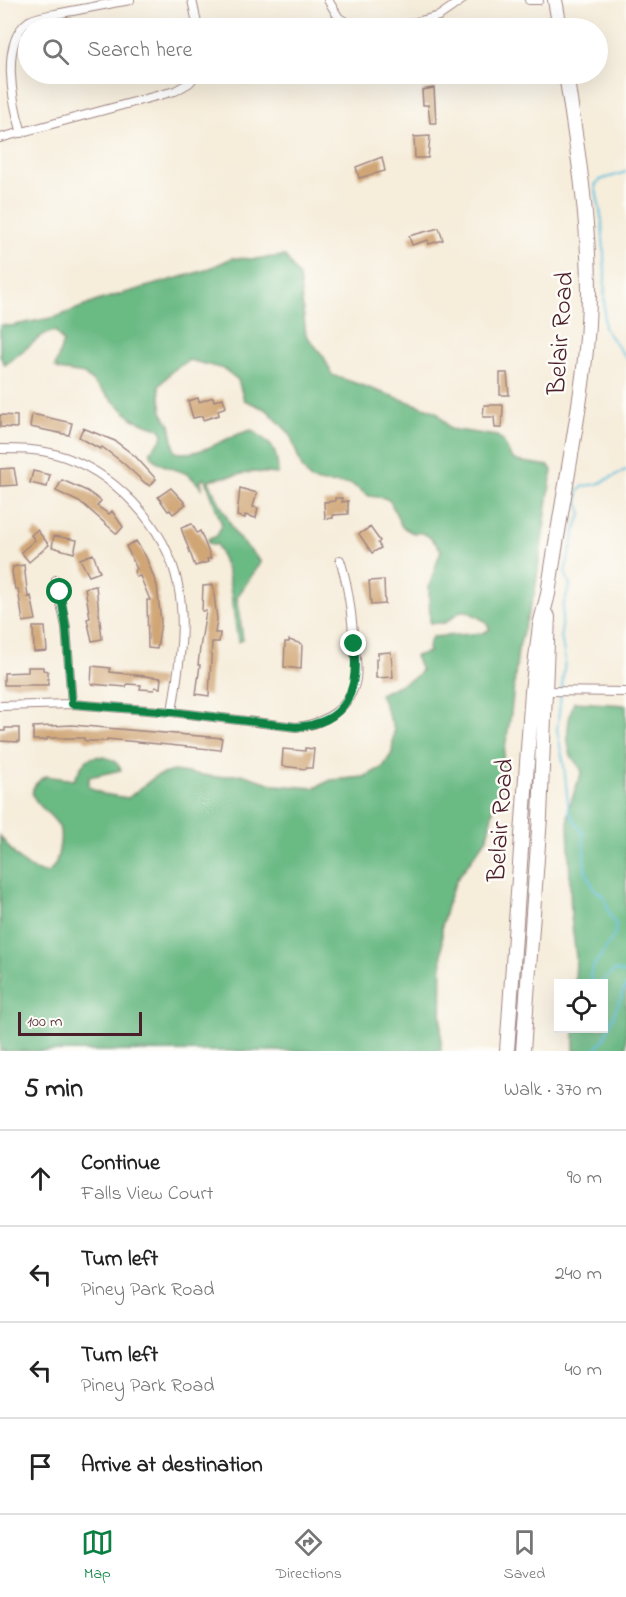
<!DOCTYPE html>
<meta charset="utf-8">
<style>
body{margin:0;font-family:"Indie Flower",sans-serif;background:#f6f6f6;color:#222}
.controls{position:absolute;right:18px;bottom:18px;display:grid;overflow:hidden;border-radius:0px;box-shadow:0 6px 24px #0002}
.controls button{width:54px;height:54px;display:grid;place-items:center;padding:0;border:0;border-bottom:2px solid #e0e0e0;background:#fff;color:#222;font:30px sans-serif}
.scale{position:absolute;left:18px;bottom:15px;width:124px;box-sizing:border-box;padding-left:6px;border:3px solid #4a1f2b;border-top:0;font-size:16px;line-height:21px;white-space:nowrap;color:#4a1f2b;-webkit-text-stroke:4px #fdfcf7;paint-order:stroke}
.stop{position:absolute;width:18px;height:18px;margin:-14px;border:4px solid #0b8043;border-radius:50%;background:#fff}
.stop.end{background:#0b8043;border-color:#fff;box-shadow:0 2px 6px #0008}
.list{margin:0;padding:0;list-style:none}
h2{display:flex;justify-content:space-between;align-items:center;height:78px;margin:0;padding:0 24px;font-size:26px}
h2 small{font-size:20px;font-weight:400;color:#767676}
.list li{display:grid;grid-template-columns:39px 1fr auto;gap:18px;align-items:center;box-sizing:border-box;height:96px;padding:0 24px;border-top:2px solid #e0e0e0}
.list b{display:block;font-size:22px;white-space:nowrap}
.list p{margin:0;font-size:20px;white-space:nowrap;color:#767676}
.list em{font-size:20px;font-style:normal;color:#767676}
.icon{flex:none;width:33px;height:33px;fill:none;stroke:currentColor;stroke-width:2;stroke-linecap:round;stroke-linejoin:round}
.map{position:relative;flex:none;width:626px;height:1051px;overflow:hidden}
.search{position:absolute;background:#fff;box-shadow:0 6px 24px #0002;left:18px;right:18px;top:18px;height:66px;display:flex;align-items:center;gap:15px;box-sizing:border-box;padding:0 21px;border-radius:33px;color:#767676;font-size:22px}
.sheet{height:462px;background:#fff}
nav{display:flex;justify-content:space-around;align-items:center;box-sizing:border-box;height:84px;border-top:2px solid #e0e0e0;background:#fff;font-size:16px;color:#767676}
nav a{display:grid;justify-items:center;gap:3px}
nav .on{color:#0b8043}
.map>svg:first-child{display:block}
.forest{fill:#6bba84;stroke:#5a6c58;stroke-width:1.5}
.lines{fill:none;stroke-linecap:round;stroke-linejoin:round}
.stream{stroke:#5dbddb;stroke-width:2}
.building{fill:#d0a676}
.street-casing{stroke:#a08683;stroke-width:10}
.highway-casing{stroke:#a08683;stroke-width:16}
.street{stroke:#fff;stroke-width:8}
.highway{stroke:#fff;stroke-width:14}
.route{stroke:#0b8043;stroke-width:8}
.labels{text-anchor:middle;stroke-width:5;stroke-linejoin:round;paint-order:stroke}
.street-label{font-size:26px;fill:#4a1f2b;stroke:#fdfcf7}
</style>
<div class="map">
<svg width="626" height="1051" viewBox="0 0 626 1051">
<rect width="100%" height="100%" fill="#fdfcf7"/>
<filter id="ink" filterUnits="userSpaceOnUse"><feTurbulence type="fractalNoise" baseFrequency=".0167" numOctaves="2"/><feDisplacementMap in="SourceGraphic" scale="12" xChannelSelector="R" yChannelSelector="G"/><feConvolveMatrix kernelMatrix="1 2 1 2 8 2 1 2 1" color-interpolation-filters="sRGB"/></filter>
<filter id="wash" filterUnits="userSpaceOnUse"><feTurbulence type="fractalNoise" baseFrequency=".008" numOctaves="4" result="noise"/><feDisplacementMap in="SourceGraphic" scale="24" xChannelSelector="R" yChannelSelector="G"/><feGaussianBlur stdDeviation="1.35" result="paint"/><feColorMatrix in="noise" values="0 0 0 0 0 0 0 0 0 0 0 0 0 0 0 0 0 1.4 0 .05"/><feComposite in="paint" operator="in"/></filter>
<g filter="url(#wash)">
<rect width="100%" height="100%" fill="#f6eddb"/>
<!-- forest -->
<path class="forest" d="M285,256L299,277L306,335L324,357L332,375L432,410L438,413L450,429L497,436L503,441L511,457L517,461L549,466L552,470L535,591L518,650L511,713L503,759V781L494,805L487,838L457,879L450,895L442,925L441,1051H0V836C11,851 27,873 48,873C51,870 55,866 56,862C59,853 63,833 58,825C47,807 14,795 46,776L74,780C77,775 80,768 84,763C95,751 116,757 121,770L89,777V787L103,794L128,798L156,776L173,771L217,777L241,774L276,785L314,788L331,780L364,777L383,767L392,753L394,729L380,694L414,678L421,671L415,656L429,652L428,647L432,637L483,633L490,629L485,621L467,611H461L445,623H430L429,587L441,550C434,541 426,530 413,533L402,527L390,501L385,498L369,496L351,484L324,483L311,480L302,468L290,434L267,410L244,400L238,380L224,369L189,360L172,371L159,386L162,412L170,425L175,452C202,458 226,435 252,430C272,444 278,449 278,474L253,472L208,480L236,535L261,562L237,597L243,640L238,642L228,573L217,545L208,543L209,538L216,537L222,525L205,478L201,480L202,488C197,483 192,477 187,474C175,468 153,466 150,451L162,439L163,434L160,429L133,419L84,374L59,370L55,367L63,342L55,331L43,335L5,365L0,356V325L10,326L56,317L100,300L206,270L232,258L254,259Z
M574,702L626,705V1051H574V1029L604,1028V984L575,983L576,957L571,917L568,819L569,807L582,771C579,766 574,761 571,755C565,739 568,717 574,702Z"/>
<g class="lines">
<!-- stream -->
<path class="stream" d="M626,172L600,180L595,185L602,221L605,272L604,328L626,358
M597,984L593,982L590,976L593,967L614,936L616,925L609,913L604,897L593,887L585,869L583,834L569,812L564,766L557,730L565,660L561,635L563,606L570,585L565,572L577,524L582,513L578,503V491L584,486L598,484L626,470
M599,984L615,970L626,974
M594,1051L604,1039L626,985"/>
</g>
<g id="blocks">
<!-- building -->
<path class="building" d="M434,88L436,123H430L428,105H423L422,90Z
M430,136L428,158H415L414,137Z
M382,157L385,171L359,178L356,167Z
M439,228L443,240L429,244L428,240L412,245L409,236Z
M500,373H507L509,395H500Z
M213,397L214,401L223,398L226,407L218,410L219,415L203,420L202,416L193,418L188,401L198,398L199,402Z
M484,405H503L502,428H495L494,417H483Z
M32,414L72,423L69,435L30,427Z
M0,415L17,416V428L0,427Z
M83,428L115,441L135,456L156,479L150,486L145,483L122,462L102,447L100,449L84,440L79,437Z
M14,468L17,485L0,486V469Z
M33,471L50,475L47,487L30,483Z
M62,480L87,491L101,501L97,506L109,514L112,511L123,527L117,534L83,504L56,491Z
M171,488L186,504L173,514L170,510L168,511L158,497Z
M240,488L257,493L253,507L258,508L256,518L245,515V518L237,516Z
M335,498H342V502L348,501V514L333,515V518L325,519L324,502L335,501Z
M192,524L197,533L200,531L211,558L207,559L208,562L195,566L181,528Z
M370,527L380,541L378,543L381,548L372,553L359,534Z
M37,530L49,545L29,562L21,552L35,540L31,535Z
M54,536L77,540L74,553L52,547Z
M136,541L146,557L157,586L161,622L157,649L148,648L147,600H150L140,576L136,577L134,571L137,569L126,546Z
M93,554L100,572L89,576L80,559Z
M24,565L28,597L31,596L36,620L23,622L18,589H15L12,572L13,567Z
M384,580L385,604L371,605L369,581Z
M213,585L217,620L215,633H220L219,642H212L209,696L196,694L200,665H198L200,648L206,611H202L203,586Z
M96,586L102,639L92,641L87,619L90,618L85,588Z
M33,627H45L47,651L34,652Z
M289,640L302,644L301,669L284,667L285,642H289Z
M391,652L393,677L376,678V659H378V653Z
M92,666L110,668V672L161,678L160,688L155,687L154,690L140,689L141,685L127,684L126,687L91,684Z
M28,667H43V670L48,671V685H4V673L28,672Z
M72,725L222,738L220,750L107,739V741H87L84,740V738H47V740H33V727Z
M5,728H19V742L0,741V731H5Z
M305,748L314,749L312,768H306V769L282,766L283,749L305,751Z"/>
</g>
</g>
<g filter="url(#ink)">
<use href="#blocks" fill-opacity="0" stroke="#a08683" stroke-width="1.5"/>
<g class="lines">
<defs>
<path id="street" d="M192,0L198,28
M328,0L339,18L356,28
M529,0H539
M394,28L439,16L462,0
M22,133C12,101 0,42 29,21C39,16 51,15 61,13C84,9 107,4 130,0
M0,138L175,91L189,83L197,74
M0,449C18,449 37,449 55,454C113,470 166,525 178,585C187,627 178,671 172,712
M56,580L66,627L72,704
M546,691L626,692
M0,706L72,704L172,712L296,727C323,725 351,708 356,679C358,664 355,648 353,633C351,608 348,584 340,560"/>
<path id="highway" d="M555,0L560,28
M507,1051L532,691L540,625L548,594C554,554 561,513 568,473C578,412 589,353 589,291C589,218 577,146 566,74
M523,1051L540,817L548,617"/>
</defs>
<!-- street casing -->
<use href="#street" class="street-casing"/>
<!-- highway casing -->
<use href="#highway" class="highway-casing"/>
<!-- street -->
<use href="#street" class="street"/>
<!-- highway -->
<use href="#highway" class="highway"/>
</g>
</g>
<g class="lines" filter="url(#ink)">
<!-- route -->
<path class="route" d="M60,592L66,627L72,704L172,712L296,727C348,723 359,690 354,644"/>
</g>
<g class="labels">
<!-- street labels -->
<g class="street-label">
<text transform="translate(559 333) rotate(-86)" y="9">Belair Road</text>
<text transform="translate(499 820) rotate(-86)" y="9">Belair Road</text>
</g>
</g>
</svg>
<div class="controls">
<button><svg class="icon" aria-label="locate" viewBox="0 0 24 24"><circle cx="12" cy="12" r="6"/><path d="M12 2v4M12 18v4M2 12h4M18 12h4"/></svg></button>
</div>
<div class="scale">100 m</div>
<div class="stop" style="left:60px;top:592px"></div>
<div class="stop end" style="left:354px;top:644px"></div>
<div class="search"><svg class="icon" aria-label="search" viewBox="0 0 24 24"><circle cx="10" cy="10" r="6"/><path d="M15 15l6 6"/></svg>Search here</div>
</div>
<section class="sheet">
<h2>5 min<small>Walk · 370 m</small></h2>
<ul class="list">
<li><svg class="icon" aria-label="ahead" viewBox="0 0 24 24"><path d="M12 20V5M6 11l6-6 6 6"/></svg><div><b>Continue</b><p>Falls View Court</p></div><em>90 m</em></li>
<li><svg class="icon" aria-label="left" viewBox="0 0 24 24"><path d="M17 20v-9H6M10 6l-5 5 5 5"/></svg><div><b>Turn left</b><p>Piney Park Road</p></div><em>240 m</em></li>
<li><svg class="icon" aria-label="left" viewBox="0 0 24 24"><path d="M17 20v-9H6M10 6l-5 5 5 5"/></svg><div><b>Turn left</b><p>Piney Park Road</p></div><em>40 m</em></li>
<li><svg class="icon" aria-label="arrive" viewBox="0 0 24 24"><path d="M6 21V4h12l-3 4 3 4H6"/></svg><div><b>Arrive at destination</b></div></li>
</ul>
</section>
<nav>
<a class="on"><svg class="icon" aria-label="map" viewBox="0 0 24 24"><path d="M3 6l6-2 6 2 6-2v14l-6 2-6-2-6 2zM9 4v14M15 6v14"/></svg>Map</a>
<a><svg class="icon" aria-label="directions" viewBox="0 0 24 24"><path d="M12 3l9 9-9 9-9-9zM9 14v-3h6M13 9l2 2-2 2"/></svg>Directions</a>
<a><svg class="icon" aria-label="saved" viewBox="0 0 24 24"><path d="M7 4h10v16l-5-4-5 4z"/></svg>Saved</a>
</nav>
